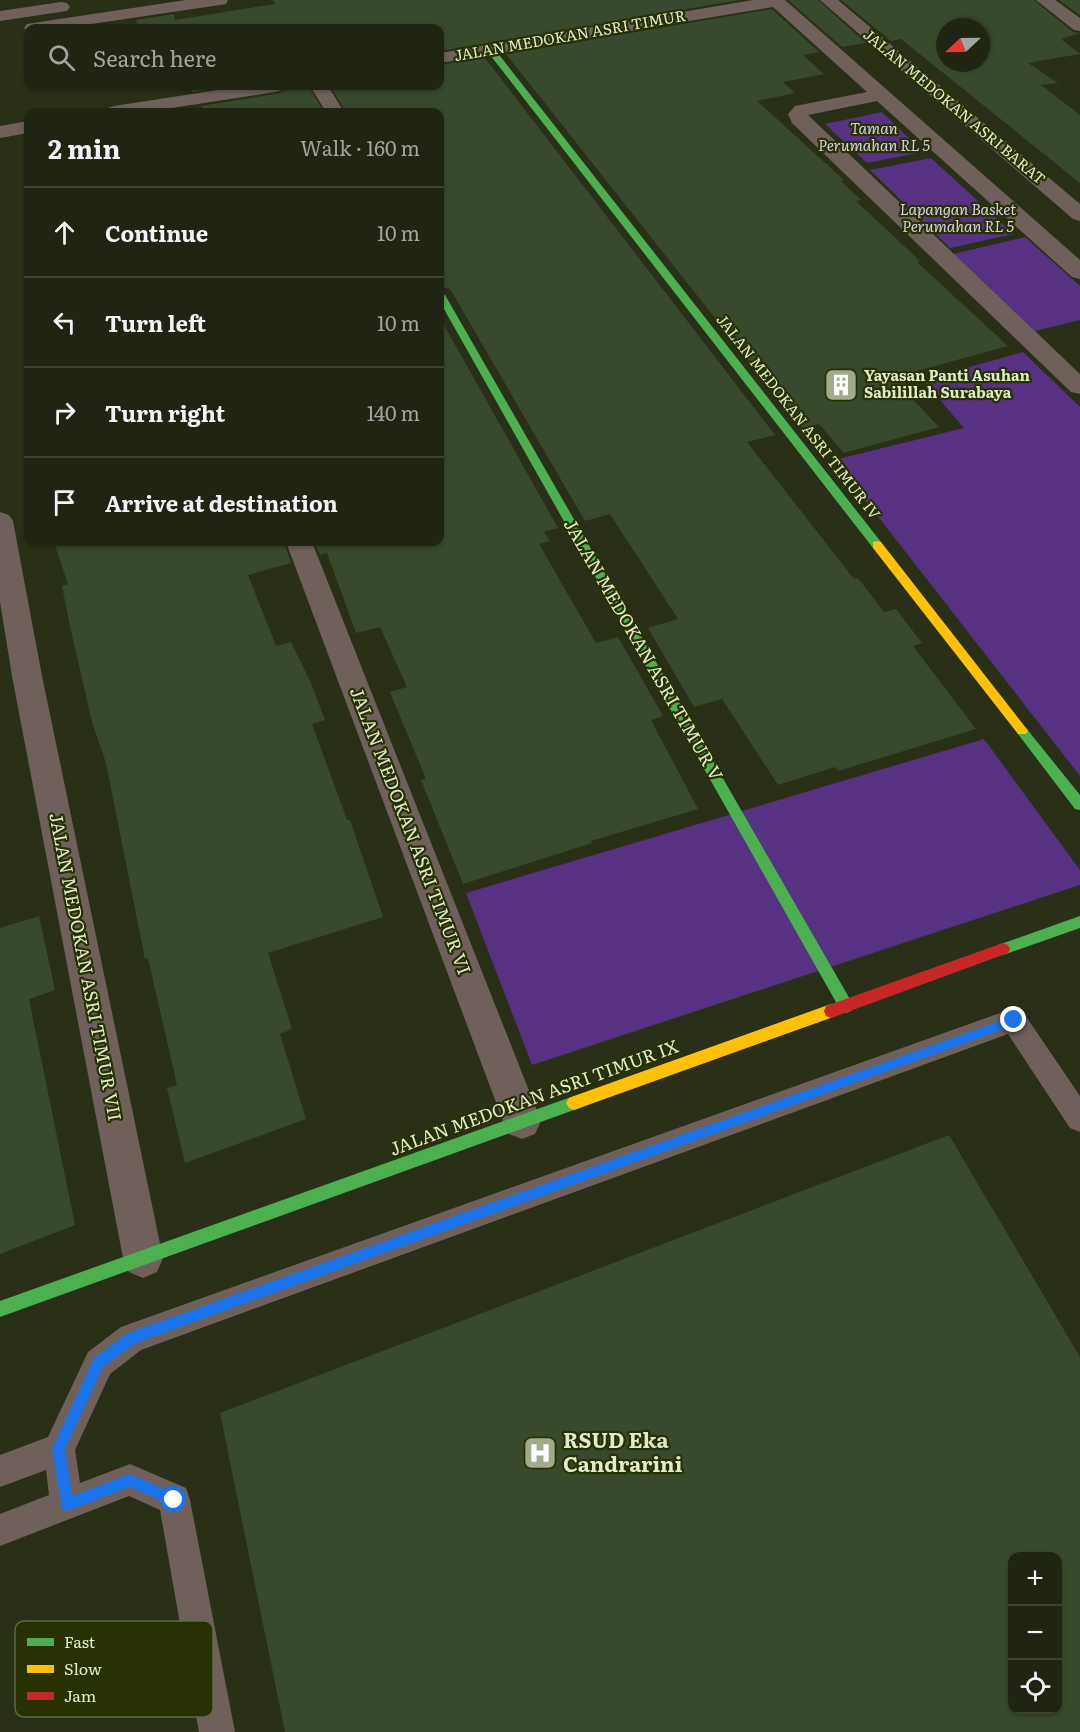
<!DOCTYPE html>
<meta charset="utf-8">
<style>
body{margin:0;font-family:Literata,serif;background:#282c1b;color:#f1f3f6}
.controls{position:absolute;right:18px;bottom:18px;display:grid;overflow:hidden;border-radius:12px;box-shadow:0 2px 4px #0004}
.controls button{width:54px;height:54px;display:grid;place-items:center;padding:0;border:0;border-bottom:2px solid #3d4132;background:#202412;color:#f1f3f6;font:30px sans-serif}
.compass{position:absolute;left:936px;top:18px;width:54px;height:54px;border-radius:50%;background:#202412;box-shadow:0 2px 4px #0004;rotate:248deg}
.stop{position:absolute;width:18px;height:18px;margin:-14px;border:4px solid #1a73e8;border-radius:50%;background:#fff}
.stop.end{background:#1a73e8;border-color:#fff;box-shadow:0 2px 6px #0008}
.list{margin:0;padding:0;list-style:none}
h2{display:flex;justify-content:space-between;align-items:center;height:78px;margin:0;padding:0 24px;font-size:26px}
h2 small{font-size:20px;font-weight:400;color:#a2a49f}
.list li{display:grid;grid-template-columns:39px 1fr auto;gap:18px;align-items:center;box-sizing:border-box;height:90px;padding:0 24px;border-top:2px solid #3d4132}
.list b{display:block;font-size:22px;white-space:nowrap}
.list em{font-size:20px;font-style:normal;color:#a2a49f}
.icon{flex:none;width:33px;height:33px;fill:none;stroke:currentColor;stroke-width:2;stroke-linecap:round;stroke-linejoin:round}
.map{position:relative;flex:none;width:1080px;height:1732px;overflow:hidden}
.search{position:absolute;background:#202412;box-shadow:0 2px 4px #0004;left:24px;top:24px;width:420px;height:66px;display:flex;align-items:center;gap:15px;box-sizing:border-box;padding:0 21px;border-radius:12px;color:#a2a49f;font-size:22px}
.panel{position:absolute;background:#202412;box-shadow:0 2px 4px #0004;left:24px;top:108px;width:420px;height:438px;border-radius:12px}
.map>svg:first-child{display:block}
.green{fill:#573182}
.building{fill:#39492d;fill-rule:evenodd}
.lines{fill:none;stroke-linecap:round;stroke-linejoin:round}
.lane{fill:#6f605c;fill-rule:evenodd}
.street{fill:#6f605c;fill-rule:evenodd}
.fast{fill:#4caf50;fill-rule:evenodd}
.slow{fill:#ffc107;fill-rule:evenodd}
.jam{fill:#c62828;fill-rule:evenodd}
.route{fill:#1a73e8}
.labels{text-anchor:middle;stroke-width:4.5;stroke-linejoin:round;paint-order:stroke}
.far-street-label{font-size:15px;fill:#e1ebcc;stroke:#273102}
.far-park-label{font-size:15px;font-style:italic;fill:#d8cfea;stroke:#273102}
.far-poi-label{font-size:15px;font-weight:bold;fill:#e1ebcc;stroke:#273102;text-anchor:start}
.street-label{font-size:18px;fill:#e1ebcc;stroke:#273102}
.near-poi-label{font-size:21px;font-weight:bold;fill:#e1ebcc;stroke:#273102;text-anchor:start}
.key{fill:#273102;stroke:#5f693f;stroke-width:1.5}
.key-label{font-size:16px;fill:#e1ebcc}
</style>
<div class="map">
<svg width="1080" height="1732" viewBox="0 0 1080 1732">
<rect width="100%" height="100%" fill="#2a3018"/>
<!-- green -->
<path class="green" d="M882,112L923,152L867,163L825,124Z
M931,158L1014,234L950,248L870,170Z
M1025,237L1080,286V320L1035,331L953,254Z
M1023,352L1080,407V776L834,460L964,428L923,380Z
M984,739L1080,870V885L532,1065L466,893Z"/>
<!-- building -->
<path class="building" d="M273,0H740L440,51V28H138L136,20L174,14L175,20L275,4Z
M788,0H818L866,43L842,47Z
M841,0H1034L1073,32L1080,33L1061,39L1080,54L1028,63L1058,83L1041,85L1080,115V183L901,39L891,41ZM945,27H981V63H945Z
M1059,0H1080V15Z
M772,9L819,52L803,55L824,74L783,82L795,93L757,101L844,180L841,181L861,200L856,201L920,261L917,262L1008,346L898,376L909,387L903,389L939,427L844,453L819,424L802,428L506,54Z
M485,58L775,435L747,442L854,579L858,578L884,612L896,609L922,643L913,646L976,729L838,771L835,767L778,785L722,699L694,707L648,628L678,619L610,514L585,521L450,289L440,286V112H346L330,86H440V65Z
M157,86H232L193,92L190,86L158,91Z
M286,86H308L324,112H205L201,106L276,94L283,92Z
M440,318L558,528L544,532L550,541L539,544L596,643L618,637L663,716L651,720L698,809L591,841L592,843L463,884L421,780L426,779L390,692L407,687L380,627L356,633L327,553L320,555L314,542H440Z
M54,542H284L291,563L248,575L276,646L291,642L311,683L325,720L312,724L347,820H350L383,917L268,953L292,1029L280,1034L306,1119L185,1163L167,1088L177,1085L148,958L145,959L106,763L92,722L71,631L62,586L68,584Z
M39,916L55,990L29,999L75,1225L0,1254V928Z
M949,1135L1080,1357V1732H285L220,1413ZM1012,1557H1058V1710H1012Z"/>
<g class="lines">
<!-- lane -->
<path class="lane" d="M1014,1008L1023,1012L1080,1096V1132L1070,1128L1008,1034L141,1350L110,1374L75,1450L80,1483L130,1464L186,1488L190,1500L235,1732H199L160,1510L129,1496L0,1546V1514L49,1495L46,1470L0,1487V1455L48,1437L88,1352L121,1327Z"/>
<!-- street -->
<path class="street" d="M186,0H228L226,4L220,5L64,28H28V32L24,28L27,24L33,23Z
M753,0H785L1080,260V279L1072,277L877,101L808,115L1080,374V394L1071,392L792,123L788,114L795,106L867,92L773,7L440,63V53Z
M820,0H838L1080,204V221L1073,219Z
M1036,0H1055L1080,18V31L1074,30Z
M61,2L67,3L70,7L67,11L0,21V11Z
M244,86H284L282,90L275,92L146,112H105L107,108L114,106Z
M310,86H328L344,112H326Z
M28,121V133L0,138V126Z
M0,512L9,515L13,521L42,676L163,1258L157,1272L143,1278L129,1272L123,1258L12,676L0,602Z
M286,542H312L541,1121L535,1134L522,1139L509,1134L503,1121Z"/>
<!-- fast -->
<path class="fast" d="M487,47H493L881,542V548H873L487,51Z
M440,292L445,295L851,1001L853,1006L851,1011L846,1013L841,1011L440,302Z
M1022,726L1026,728L1080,795V810L1075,809L1018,734L1016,731Z
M1080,916V928L1003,955L998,953L996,949L998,945Z
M574,1096L579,1098L582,1103L579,1108L574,1110L0,1317V1301Z"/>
<!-- slow -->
<path class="slow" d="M877,541L881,542L1026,728L1028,731L1026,734H1018L873,548V542Z
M831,1004L836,1006L838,1011L836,1016L574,1110L569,1108L566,1103L569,1098L574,1096Z"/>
<!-- jam -->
<path class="jam" d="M1003,943L1008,945L1010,949L1008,953L831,1018L826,1016L824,1011L826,1006Z"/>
</g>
<!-- route -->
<path class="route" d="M1014,1016L1018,1017V1024L136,1343L103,1367L65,1449L72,1496L130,1474L178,1495L180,1500L178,1504L174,1506L130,1487L67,1511L62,1509L52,1449L94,1358L128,1333Z"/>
<!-- icons -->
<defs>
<symbol id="building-square" viewBox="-11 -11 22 22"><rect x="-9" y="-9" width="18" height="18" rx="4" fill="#a1aa8d" stroke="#273102"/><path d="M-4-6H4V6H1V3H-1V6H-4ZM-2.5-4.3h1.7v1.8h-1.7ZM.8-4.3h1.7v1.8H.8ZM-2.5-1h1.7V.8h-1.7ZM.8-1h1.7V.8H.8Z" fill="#fff"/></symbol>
<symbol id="hospital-square" viewBox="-11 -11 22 22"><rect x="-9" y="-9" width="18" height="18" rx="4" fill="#a1aa8d" stroke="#273102"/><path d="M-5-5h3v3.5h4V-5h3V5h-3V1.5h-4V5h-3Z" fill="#fff"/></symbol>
</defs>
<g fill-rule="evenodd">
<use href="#building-square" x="822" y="366" width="38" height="38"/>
<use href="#hospital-square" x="521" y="1434" width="38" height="38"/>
</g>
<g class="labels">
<!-- far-street labels -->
<g class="far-street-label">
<text transform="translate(570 36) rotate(-10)" y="5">JALAN MEDOKAN ASRI TIMUR</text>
<text transform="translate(954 107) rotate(40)" y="5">JALAN MEDOKAN ASRI BARAT</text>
<text transform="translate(798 417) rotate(52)" y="5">JALAN MEDOKAN ASRI TIMUR IV</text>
</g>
<!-- far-park labels -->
<g class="far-park-label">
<text x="874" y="134">Taman<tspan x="874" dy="17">Perumahan RL 5</tspan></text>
<text x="958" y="215">Lapangan Basket<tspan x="958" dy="17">Perumahan RL 5</tspan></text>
</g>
<!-- far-poi labels -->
<g class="far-poi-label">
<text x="864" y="381">Yayasan Panti Asuhan<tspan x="864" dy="17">Sabilillah Surabaya</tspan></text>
</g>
<!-- street labels -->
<g class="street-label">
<text transform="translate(643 650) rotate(60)" y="6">JALAN MEDOKAN ASRI TIMUR V</text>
<text transform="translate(410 831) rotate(69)" y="6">JALAN MEDOKAN ASRI TIMUR VI</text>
<text transform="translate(85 967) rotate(79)" y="6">JALAN MEDOKAN ASRI TIMUR VII</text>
<text transform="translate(534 1098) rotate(-20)" y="6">JALAN MEDOKAN ASRI TIMUR IX</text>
</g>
<!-- near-poi labels -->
<g class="near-poi-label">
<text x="563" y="1448">RSUD Eka<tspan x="563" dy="24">Candrarini</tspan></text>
</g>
</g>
<!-- legend -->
<rect x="15" y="1621" width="198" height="96" rx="9" class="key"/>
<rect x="27" y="1638" width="27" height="8" fill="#4caf50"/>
<rect x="27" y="1665" width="27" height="8" fill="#ffc107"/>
<rect x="27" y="1692" width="27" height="8" fill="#c62828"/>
<g class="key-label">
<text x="64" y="1648">Fast</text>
<text x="64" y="1675">Slow</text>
<text x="64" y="1702">Jam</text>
</g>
</svg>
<div class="controls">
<button>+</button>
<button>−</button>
<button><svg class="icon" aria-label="locate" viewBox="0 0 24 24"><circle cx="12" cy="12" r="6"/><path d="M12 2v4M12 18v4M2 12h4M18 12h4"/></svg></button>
</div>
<svg class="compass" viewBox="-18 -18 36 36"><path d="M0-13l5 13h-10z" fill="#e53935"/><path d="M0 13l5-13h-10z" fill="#a2a49f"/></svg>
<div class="stop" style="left:174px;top:1500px"></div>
<div class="stop end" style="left:1014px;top:1020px"></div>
<div class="search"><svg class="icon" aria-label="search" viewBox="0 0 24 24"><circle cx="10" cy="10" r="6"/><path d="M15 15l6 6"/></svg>Search here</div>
<section class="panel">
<h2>2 min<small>Walk · 160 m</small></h2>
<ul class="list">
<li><svg class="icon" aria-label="ahead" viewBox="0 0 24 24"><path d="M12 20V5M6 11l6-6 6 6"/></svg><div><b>Continue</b></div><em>10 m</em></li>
<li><svg class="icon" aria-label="left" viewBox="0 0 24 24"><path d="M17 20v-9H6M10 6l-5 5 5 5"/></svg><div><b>Turn left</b></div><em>10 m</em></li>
<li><svg class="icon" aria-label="right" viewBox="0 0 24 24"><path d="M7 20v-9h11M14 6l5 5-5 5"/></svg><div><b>Turn right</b></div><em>140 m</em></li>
<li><svg class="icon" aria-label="arrive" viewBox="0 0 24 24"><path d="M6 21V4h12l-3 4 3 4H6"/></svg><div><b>Arrive at destination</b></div></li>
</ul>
</section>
</div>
